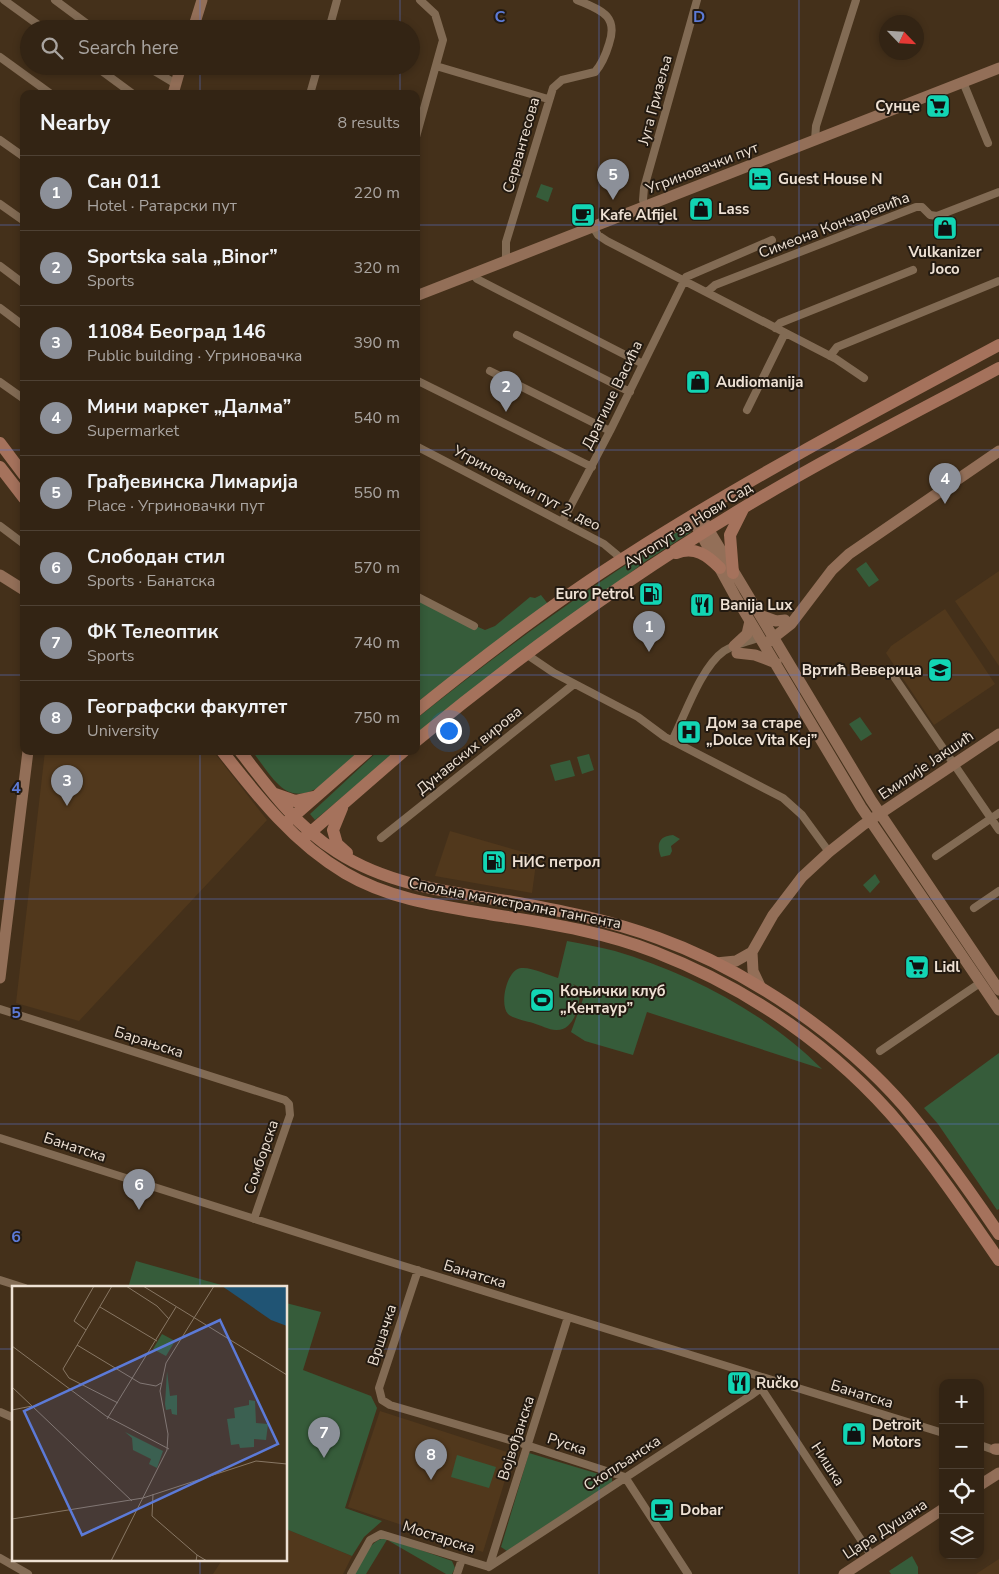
<!DOCTYPE html>
<meta charset="utf-8">
<style>
body{margin:0;font-family:"Nunito Sans",sans-serif;background:#3e3022;color:#f1f3f6}
.controls{position:absolute;right:15px;bottom:15px;display:grid;overflow:hidden;border-radius:10px;box-shadow:0 2px 8px #0003}
.controls button{width:45px;height:45px;display:grid;place-items:center;padding:0;border:0;border-bottom:1px solid #4e4134;background:#332414;color:#f1f3f6;font:25px sans-serif}
.compass{position:absolute;left:879px;top:15px;width:45px;height:45px;border-radius:50%;background:#332414;box-shadow:0 2px 8px #0003;rotate:115deg}
.you{position:absolute;left:448px;top:730px;width:18px;height:18px;margin:-12px;border:4px solid #fff;border-radius:50%;background:#1a73e8;box-shadow:0 0 0 8px #1a73e833}
.badge{display:grid;place-items:center;width:32px;height:32px;border-radius:50%;background:#8c9099;color:#fff;font-size:16px;font-weight:700}
.pin{position:absolute;translate:-50% -41px;filter:drop-shadow(0 1px 2px #0008)}
.pin::after{content:'';position:absolute;top:26px;width:18px;height:15px;background:inherit;clip-path:polygon(0 0,100% 0,50% 100%)}
.list{margin:0;padding:0;list-style:none}
h2{display:flex;justify-content:space-between;align-items:center;height:65px;margin:0;padding:0 20px;font-size:21px}
h2 small{font-size:16px;font-weight:400;color:#a9a4a0}
.list li{display:grid;grid-template-columns:32px 1fr auto;gap:15px;align-items:center;box-sizing:border-box;height:75px;padding:0 20px;border-top:1px solid #4e4134}
.list b{display:block;font-size:19px;white-space:nowrap}
.list p{margin:0;font-size:16px;white-space:nowrap;color:#a9a4a0}
.list em{font-size:16px;font-style:normal;color:#a9a4a0}
.icon{flex:none;width:28px;height:28px;fill:none;stroke:currentColor;stroke-width:2;stroke-linecap:round;stroke-linejoin:round}
.map{position:relative;flex:none;width:999px;height:1574px;overflow:hidden}
.search{position:absolute;background:#332414;box-shadow:0 2px 8px #0003;left:20px;top:20px;width:400px;height:55px;display:flex;align-items:center;gap:12px;box-sizing:border-box;padding:0 18px;border-radius:28px;color:#a9a4a0;font-size:19px}
.panel{position:absolute;background:#332414;box-shadow:0 2px 8px #0003;left:20px;top:90px;width:400px;height:665px;border-radius:10px}
.map>svg:first-child{display:block}
.built{fill:#51381c}
.green{fill:#365c3a}
.lines{fill:none;stroke-linecap:round;stroke-linejoin:round}
.street{stroke:#826b54;stroke-width:8}
.secondary{stroke:#936f58;stroke-width:11}
.primary{stroke:#a5725c;stroke-width:12}
.grid{fill:none;stroke:#5c7ad7;stroke-width:1;stroke-opacity:0.55}
.labels{text-anchor:middle;stroke-width:4;stroke-linejoin:round;paint-order:stroke}
.street-label{font-size:15px;fill:#eee1d4;stroke:#231a11}
.poi-label{font-size:15px;font-weight:bold;fill:#eee1d4;stroke:#231a11;text-anchor:start}
.inset-road{fill:none;stroke:#887764;stroke-width:1}
.view{fill:#5c7ad7;fill-opacity:0.15;stroke:#5c7ad7;stroke-width:2.5}
.inset-edge{fill:none;stroke:#eee1d4;stroke-width:2.5}
.grid-label{font-size:16px;text-anchor:middle;font-weight:bold;fill:#5c7ad7;stroke:#231a11;stroke-width:4;stroke-linejoin:round;paint-order:stroke}
</style>
<div class="map">
<svg width="999" height="1574" viewBox="0 0 999 1574">
<rect width="100%" height="100%" fill="#44301a"/>
<!-- built -->
<path class="built" d="M999,571V666L955,601Z
M945,609L995,684L934,725L886,653L891,646Z
M45,751H213L267,820L79,1021L16,1003Z
M450,831L537,856L532,893L435,876Z
M380,1411L513,1454L483,1552L348,1507Z
M286,1529L352,1556L343,1574H213L222,1560H286Z
M999,1559V1574H976Z"/>
<!-- green -->
<path class="green" d="M541,184L553,188L548,202L536,197Z
M685,527H690L691,532L646,561L416,734V719C502,650 591,585 685,527Z
M866,562L879,580L869,587L856,569Z
M541,595L548,604L416,703V600L485,630L495,626L530,597L535,598Z
M860,717L872,734L861,741L849,724Z
M252,751H360C340,769 307,812 279,785C269,776 261,762 252,751Z
M378,751H397L315,820L310,814Z
M589,754L594,770L582,774L577,757Z
M570,760L575,776L555,781L550,765Z
M673,835L680,839L671,846L672,851L670,855L661,857C656,844 659,836 673,835Z
M875,874L880,882L870,893L863,885Z
M567,941C583,944 600,947 615,951C689,973 768,1014 822,1069L647,1012L633,1055L585,1041L571,1032L586,991L573,984L580,992C580,1005 574,1031 556,1030C549,1030 540,1025 533,1023C526,1021 514,1019 508,1014C499,1004 507,969 521,968C532,967 548,975 558,978Z
M999,1053V1209L997,1210L938,1124L924,1108Z
M136,1261L232,1288H128Z
M286,1303L321,1312L303,1370L371,1396L377,1408L345,1508L382,1521L364,1537L352,1556L286,1529Z
M529,1453L612,1478V1482L507,1551L501,1547Z
M457,1455L496,1467L489,1488L451,1477Z
M388,1538L366,1574H355C363,1560 369,1538 388,1538Z
M392,1540L452,1561L455,1568L452,1574H446L389,1541Z
M912,1556L918,1567V1574H891L889,1571Z"/>
<g class="lines">
<!-- street -->
<path class="street" d="M4,0L44,29
M55,0L94,29
M329,29L337,0
M0,57L51,94
M95,66L133,94
M146,66L176,84
M436,66L548,99
M963,82L988,143
M310,94L318,66
M416,137L443,40L435,14L420,0
M0,140L24,157
M815,140L816,126L856,0
M0,204L24,221
M645,207L643,200L644,188L697,0
M593,227L598,235L607,241L836,359L864,378
M506,261V242L553,88L562,80L595,72C602,64 606,54 609,44C619,15 600,10 577,0
M0,266L24,284
M473,274L477,279L643,364
M707,292L715,285L916,207H922L930,215L937,216L999,192
M0,308L24,326
M775,328L780,323L913,270
M517,335L630,392
M830,356L837,347L999,281
M490,371L610,431
M416,380L592,467
M0,382L24,399
M747,410L785,333
M416,446L604,544L622,559
M562,522L610,431L686,277L772,240
M0,526L24,544
M416,596L474,626
M526,654L554,673L638,717L665,737L783,798L802,815L829,852
M895,678L999,830
M672,741C685,715 701,667 724,651C735,644 748,642 760,637
M381,838L574,684
M936,856L999,813
M974,908L999,891
M0,1009L285,1100L289,1104L290,1115L254,1219
M880,1051L980,983
M0,1138L368,1255L943,1433
M418,1270L379,1388L382,1400L390,1405L517,1442L625,1477L688,1574
M0,1280L25,1288
M761,1388L871,1555
M0,1412L14,1418
M980,1445L997,1451
M0,1558L28,1574
M489,1567L750,1396L761,1388L765,1379
M489,1567L568,1317
M351,1574L370,1540L381,1534L489,1567
M457,1574L462,1559"/>
<!-- secondary -->
<path class="secondary" d="M193,29L202,0
M173,94L181,66
M416,296L999,68
M698,512L871,800L999,990
M691,516L735,596L861,807L999,1010
M0,575L24,590
M760,615L776,621L785,620
M768,642L791,624L832,570L849,554L999,451
M734,646L747,634L750,621
M737,653L755,655L776,663
M716,963L736,961L752,952
M0,978L28,751
M761,988L753,971L752,952L773,915L802,877L829,852L863,825L999,734
M995,1449H999
M980,1485L999,1473
M844,1574L943,1509"/>
<!-- primary -->
<path class="primary" d="M0,443L24,475
M0,467L24,498
M676,553C695,546 707,555 720,568
M733,573L730,535L743,509
M416,711C485,655 555,601 630,554C749,478 874,412 999,345
M416,741C519,656 628,577 743,508C826,458 913,414 999,368
M222,751C258,797 294,843 345,873C389,899 440,906 489,914C545,923 602,931 655,952C750,989 836,1048 902,1127C937,1169 968,1215 999,1260
M240,751C269,789 296,826 337,852C388,885 449,892 507,901C558,910 609,920 658,938C747,970 841,1034 904,1106C938,1146 969,1190 999,1234
M275,794L295,801L313,797
M342,808L333,830L337,844L347,853
M287,822L368,751
M304,838L404,751"/>
</g>
<!-- grid -->
<path class="grid" d="M200,0V29M400,0V29M599,0V1574M799,0V1574M200,66V94M400,66V94M0,225H24M416,225H999M0,450H24M416,450H999M0,675H24M416,675H999M200,751V1288M400,751V1574M0,899H999M0,1124H999M0,1349H14M286,1349H999M200,1560V1574"/>
<!-- icons -->
<defs>
<symbol id="supermarket-square" viewBox="-11 -11 22 22"><rect x="-9" y="-9" width="18" height="18" rx="4" fill="#12d5b4" stroke="#231a11"/><path d="M-6-5.5h2.5l.6 2H6L4.5 2H-2.5L-4.4-4H-6ZM-1.5 3.2a1.3 1.3 0 1 0 .1 0ZM3 3.2a1.3 1.3 0 1 0 .1 0Z" fill="#111"/></symbol>
<symbol id="hotel-square" viewBox="-11 -11 22 22"><rect x="-9" y="-9" width="18" height="18" rx="4" fill="#12d5b4" stroke="#231a11"/><path d="M-6-4.5h1.5V1H6V5H4.5V3h-9V5H-6ZM-4 0a1.8 1.8 0 1 1 3.6 0ZM.5 0V-2.5h3Q6-2.5 6 0Z" fill="#111"/></symbol>
<symbol id="shop-square" viewBox="-11 -11 22 22"><rect x="-9" y="-9" width="18" height="18" rx="4" fill="#12d5b4" stroke="#231a11"/><path d="M-5-2.5h2.3a2.7 3.5 0 0 1 5.4 0H5L5.5 6h-11ZM-1.5-2.5h3a1.5 2.3 0 0 0-3 0Z" fill="#111"/></symbol>
<symbol id="cafe-square" viewBox="-11 -11 22 22"><rect x="-9" y="-9" width="18" height="18" rx="4" fill="#12d5b4" stroke="#231a11"/><path d="M-5.5-4.5H6V0H3Q3 3.5 0 3.5H-2.5Q-5.5 3.5-5.5 0ZM3-3.2v2h1.7v-2ZM-6 4.5H4V6H-6Z" fill="#111"/></symbol>
<symbol id="fuel-square" viewBox="-11 -11 22 22"><rect x="-9" y="-9" width="18" height="18" rx="4" fill="#12d5b4" stroke="#231a11"/><path d="M-5.5-6h7V0h2V4h1.3V-2.5L3-4.5l.8-.8L6-3V5H2.5V1h-1V6h-7ZM-4.2-4.7v3.2H.2V-4.7Z" fill="#111"/></symbol>
<symbol id="restaurant-square" viewBox="-11 -11 22 22"><rect x="-9" y="-9" width="18" height="18" rx="4" fill="#12d5b4" stroke="#231a11"/><path d="M-5-6h1v4h1v-4h1v4h1v-4h1v5L-1.5 .5V6h-2V.5L-5-1ZM5-6V6H3V1.5H1.5Q1.5-4 5-6Z" fill="#111"/></symbol>
<symbol id="school-square" viewBox="-11 -11 22 22"><rect x="-9" y="-9" width="18" height="18" rx="4" fill="#12d5b4" stroke="#231a11"/><path d="M0-5L7-2L0 1L-7-2ZM-4 1L0 2.5L4 1V4Q0 6-4 4Z" fill="#111"/></symbol>
<symbol id="hospital-square" viewBox="-11 -11 22 22"><rect x="-9" y="-9" width="18" height="18" rx="4" fill="#12d5b4" stroke="#231a11"/><path d="M-5-5h3v3.5h4V-5h3V5h-3V1.5h-4V5h-3Z" fill="#111"/></symbol>
<symbol id="stadium-square" viewBox="-11 -11 22 22"><rect x="-9" y="-9" width="18" height="18" rx="4" fill="#12d5b4" stroke="#231a11"/><path d="M0-5a6.5 5 0 1 0 0 10a6.5 5 0 1 0 0-10ZM-3.5-1.8h7v3.6h-7Z" fill="#111"/></symbol>
</defs>
<g fill-rule="evenodd">
<use href="#supermarket-square" x="924" y="92" width="28" height="28"/>
<use href="#hotel-square" x="746" y="165" width="28" height="28"/>
<use href="#shop-square" x="687" y="195" width="28" height="28"/>
<use href="#cafe-square" x="569" y="201" width="28" height="28"/>
<use href="#shop-square" x="931" y="214" width="28" height="28"/>
<use href="#shop-square" x="684" y="368" width="28" height="28"/>
<use href="#fuel-square" x="637" y="580" width="28" height="28"/>
<use href="#restaurant-square" x="688" y="591" width="28" height="28"/>
<use href="#school-square" x="926" y="656" width="28" height="28"/>
<use href="#hospital-square" x="675" y="718" width="28" height="28"/>
<use href="#fuel-square" x="480" y="848" width="28" height="28"/>
<use href="#supermarket-square" x="903" y="953" width="28" height="28"/>
<use href="#stadium-square" x="528" y="986" width="28" height="28"/>
<use href="#restaurant-square" x="725" y="1369" width="28" height="28"/>
<use href="#shop-square" x="840" y="1420" width="28" height="28"/>
<use href="#cafe-square" x="648" y="1496" width="28" height="28"/>
</g>
<g class="labels">
<!-- street labels -->
<g class="street-label">
<text transform="translate(655 100) rotate(-75)" y="5">Југа Гризеља</text>
<text transform="translate(521 145) rotate(-74)" y="5">Сервантесова</text>
<text transform="translate(702 168) rotate(-21)" y="5">Угриновачки пут</text>
<text transform="translate(834 225) rotate(-21)" y="5">Симеона Кончаревића</text>
<text transform="translate(612 395) rotate(-64)" y="5">Драгише Васића</text>
<text transform="translate(527 488) rotate(28)" y="5">Угриновачки пут 2. део</text>
<text transform="translate(688 525) rotate(-32)" y="5">Аутопут за Нови Сад</text>
<text transform="translate(469 750) rotate(-39)" y="5">Дунавских вирова</text>
<text transform="translate(926 765) rotate(-34)" y="5">Емилије Јакшић</text>
<text transform="translate(515 903) rotate(11)" y="5">Спољна магистрална тангента</text>
<text transform="translate(149 1042) rotate(18)" y="5">Барањска</text>
<text transform="translate(75 1147) rotate(18)" y="5">Банатска</text>
<text transform="translate(261 1157) rotate(-71)" y="5">Сомборска</text>
<text transform="translate(475 1274) rotate(17)" y="5">Банатска</text>
<text transform="translate(382 1335) rotate(-72)" y="5">Вршачка</text>
<text transform="translate(862 1394) rotate(17)" y="5">Банатска</text>
<text transform="translate(516 1438) rotate(-72)" y="5">Војвођанска</text>
<text transform="translate(567 1444) rotate(18)" y="5">Руска</text>
<text transform="translate(622 1463) rotate(-33)" y="5">Скопљанска</text>
<text transform="translate(828 1464) rotate(57)" y="5">Нишка</text>
<text transform="translate(885 1529) rotate(-33)" y="5">Цара Душана</text>
<text transform="translate(439 1537) rotate(18)" y="5">Мостарска</text>
</g>
<!-- poi labels -->
<g class="poi-label">
<text x="920" y="111" text-anchor="end">Сунце</text>
<text x="778" y="184">Guest House N</text>
<text x="718" y="214">Lass</text>
<text x="600" y="220">Kafe Alfijel</text>
<text x="945" y="257" text-anchor="middle">Vulkanizer<tspan x="945" dy="17">Joco</tspan></text>
<text x="716" y="387">Audiomanija</text>
<text x="634" y="599" text-anchor="end">Euro Petrol</text>
<text x="720" y="610">Banija Lux</text>
<text x="922" y="675" text-anchor="end">Вртић Веверица</text>
<text x="706" y="728">Дом за старе<tspan x="706" dy="17">„Dolce Vita Kej”</tspan></text>
<text x="512" y="867">НИС петрол</text>
<text x="934" y="972">Lidl</text>
<text x="560" y="996">Коњички клуб<tspan x="560" dy="17">„Кентаур”</tspan></text>
<text x="756" y="1388">Ručko</text>
<text x="872" y="1430">Detroit<tspan x="872" dy="17">Motors</tspan></text>
<text x="680" y="1515">Dobar</text>
</g>
</g>
<!-- overview -->
<g transform="translate(12 1286)">
<rect width="275" height="275" fill="#44301a"/>
<path d="M150,48L163,55L154,70L141,63ZM155,85L158,110L165,109V129L160,128L159,123L154,124L153,118ZM237,114L243,115L244,137L256,138L254,154L242,153V161L228,162L227,158L219,159L215,133L223,132L222,122L237,119ZM113,146L151,165L145,182L137,178L139,173L121,164L120,152Z" fill="#365c3a"/>
<path d="M210,0H275V40L259,34Z" fill="#205474"/>
<path class="inset-road" d="M100,0L51,83L57,92L106,117M114,0L145,20L157,33M131,0L275,89M88,21L145,55M74,44L62,35L82,0M65,59L128,97L144,100L149,97M0,60L94,130L157,163M0,101L120,215M0,124L20,120M95,133L164,21M141,208L140,230L185,269M131,212L244,175L275,178M0,233L131,212M99,275L155,164L156,148L148,105L154,77L202,0M184,275L185,269L195,275"/>
<path class="view" d="M208,34L266,158L70,249L12,125Z"/>
<rect width="275" height="275" class="inset-edge"/>
</g>
<g class="grid-label">
<text x="500" y="22">C</text>
<text x="699" y="22">D</text>
<text x="16" y="793">4</text>
<text x="16" y="1018">5</text>
<text x="16" y="1242">6</text>
</g>
</svg>
<div class="controls">
<button>+</button>
<button>−</button>
<button><svg class="icon" aria-label="locate" viewBox="0 0 24 24"><circle cx="12" cy="12" r="6"/><path d="M12 2v4M12 18v4M2 12h4M18 12h4"/></svg></button>
<button><svg class="icon" aria-label="layers" viewBox="0 0 24 24"><path d="M12 4l9 5-9 5-9-5zM3 14l9 5 9-5"/></svg></button>
</div>
<svg class="compass" viewBox="-18 -18 36 36"><path d="M0-13l5 13h-10z" fill="#e53935"/><path d="M0 13l5-13h-10z" fill="#a9a4a0"/></svg>
<div class="you"></div>
<div class="pin badge" style="left:649px;top:652px">1</div>
<div class="pin badge" style="left:506px;top:412px">2</div>
<div class="pin badge" style="left:67px;top:806px">3</div>
<div class="pin badge" style="left:945px;top:504px">4</div>
<div class="pin badge" style="left:613px;top:200px">5</div>
<div class="pin badge" style="left:139px;top:1210px">6</div>
<div class="pin badge" style="left:324px;top:1458px">7</div>
<div class="pin badge" style="left:431px;top:1480px">8</div>
<div class="search"><svg class="icon" aria-label="search" viewBox="0 0 24 24"><circle cx="10" cy="10" r="6"/><path d="M15 15l6 6"/></svg>Search here</div>
<section class="panel">
<h2>Nearby<small>8 results</small></h2>
<ul class="list">
<li><span class="badge">1</span><div><b>Сан 011</b><p>Hotel · Ратарски пут</p></div><em>220 m</em></li>
<li><span class="badge">2</span><div><b>Sportska sala „Binor”</b><p>Sports</p></div><em>320 m</em></li>
<li><span class="badge">3</span><div><b>11084 Београд 146</b><p>Public building · Угриновачка</p></div><em>390 m</em></li>
<li><span class="badge">4</span><div><b>Мини маркет „Далма”</b><p>Supermarket</p></div><em>540 m</em></li>
<li><span class="badge">5</span><div><b>Грађевинска Лимарија</b><p>Place · Угриновачки пут</p></div><em>550 m</em></li>
<li><span class="badge">6</span><div><b>Слободан стил</b><p>Sports · Банатска</p></div><em>570 m</em></li>
<li><span class="badge">7</span><div><b>ФК Телеоптик</b><p>Sports</p></div><em>740 m</em></li>
<li><span class="badge">8</span><div><b>Географски факултет</b><p>University</p></div><em>750 m</em></li>
</ul>
</section>
</div>
